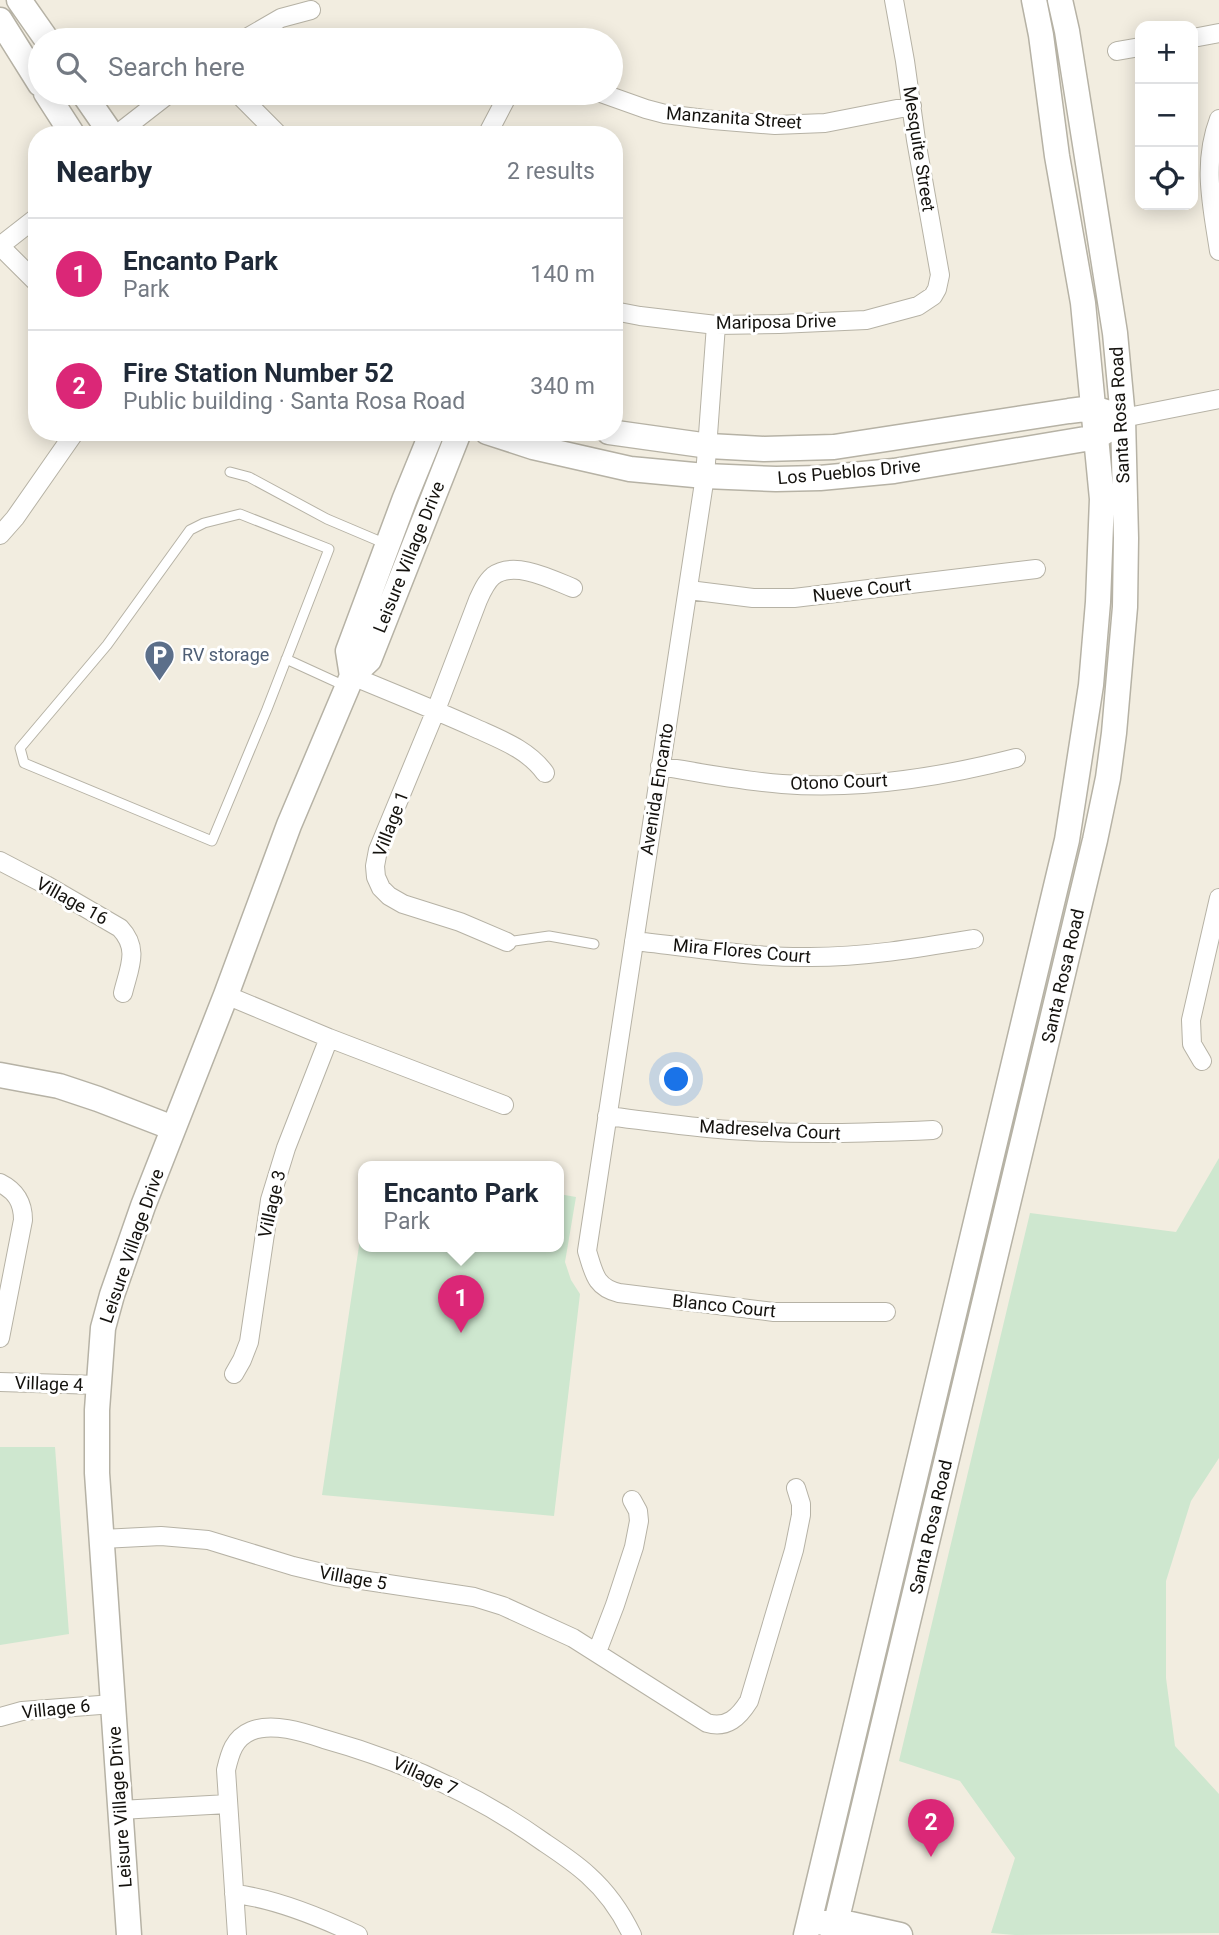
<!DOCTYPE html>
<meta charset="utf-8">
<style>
body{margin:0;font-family:Roboto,sans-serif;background:#f2f2f3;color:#1f2937}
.controls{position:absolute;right:21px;top:21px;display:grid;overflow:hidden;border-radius:14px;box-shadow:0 4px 18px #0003}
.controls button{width:63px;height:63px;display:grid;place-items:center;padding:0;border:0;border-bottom:2px solid #e0e1e3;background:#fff;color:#1f2937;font:35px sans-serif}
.you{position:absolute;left:677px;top:1080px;width:24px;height:24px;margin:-18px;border:5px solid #fff;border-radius:50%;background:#1a73e8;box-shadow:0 0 0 10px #1a73e833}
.badge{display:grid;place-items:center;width:46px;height:46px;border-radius:50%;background:#db2777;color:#fff;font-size:23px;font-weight:700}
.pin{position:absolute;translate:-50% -58px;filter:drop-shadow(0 2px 4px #0008)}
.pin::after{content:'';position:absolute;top:37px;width:24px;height:21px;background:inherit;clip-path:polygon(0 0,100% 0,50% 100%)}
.popup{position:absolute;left:358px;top:1161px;width:206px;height:91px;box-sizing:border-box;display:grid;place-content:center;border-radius:14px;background:#fff;filter:drop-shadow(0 2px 5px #0005);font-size:23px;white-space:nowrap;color:#747a83}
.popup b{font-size:26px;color:#1f2937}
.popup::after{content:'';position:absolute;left:50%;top:100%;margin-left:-14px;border:14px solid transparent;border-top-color:#fff}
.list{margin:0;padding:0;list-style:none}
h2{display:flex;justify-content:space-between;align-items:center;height:91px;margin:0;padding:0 28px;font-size:30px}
h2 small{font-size:23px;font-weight:400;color:#747a83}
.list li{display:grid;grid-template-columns:46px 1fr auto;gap:21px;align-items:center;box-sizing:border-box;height:112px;padding:0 28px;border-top:2px solid #e0e1e3}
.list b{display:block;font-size:26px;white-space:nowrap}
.list p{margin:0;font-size:23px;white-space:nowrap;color:#747a83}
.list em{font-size:23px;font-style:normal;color:#747a83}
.icon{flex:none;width:38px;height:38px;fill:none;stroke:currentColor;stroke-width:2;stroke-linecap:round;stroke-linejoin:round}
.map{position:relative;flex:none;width:1219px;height:1935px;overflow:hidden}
.search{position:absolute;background:#fff;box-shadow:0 4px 18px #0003;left:28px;top:28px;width:595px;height:77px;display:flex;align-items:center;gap:18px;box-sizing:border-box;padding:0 24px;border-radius:38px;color:#747a83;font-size:26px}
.panel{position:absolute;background:#fff;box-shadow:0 4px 18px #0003;left:28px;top:126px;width:595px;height:315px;border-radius:28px}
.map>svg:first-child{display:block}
.green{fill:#cee7cf}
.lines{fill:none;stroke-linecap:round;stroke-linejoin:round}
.lane-casing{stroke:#b6b2a5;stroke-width:11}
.street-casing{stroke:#b6b2a5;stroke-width:20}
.secondary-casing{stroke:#b6b2a5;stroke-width:27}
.lane{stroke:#fff;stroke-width:9}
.street{stroke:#fff;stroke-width:18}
.secondary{stroke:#fff;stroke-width:24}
.labels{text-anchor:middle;stroke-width:6;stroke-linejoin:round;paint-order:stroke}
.street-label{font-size:18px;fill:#14120e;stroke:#fff}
.service-label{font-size:18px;fill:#4e5e75;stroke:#fff;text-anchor:start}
</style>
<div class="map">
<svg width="1219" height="1935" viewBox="0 0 1219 1935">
<rect width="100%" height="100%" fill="#f2ede0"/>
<!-- green -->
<path class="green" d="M1219,1158V1458L1191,1501L1166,1581V1678L1175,1746L1219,1794V1933L1015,1935L991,1933L1015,1858L960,1781L899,1761L1030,1213L1176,1232Z
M559,1194L576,1197L565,1262L571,1280L580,1294L554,1516L322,1495L363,1219V1247H559Z
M0,1447H55L69,1634L0,1645Z"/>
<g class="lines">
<defs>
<path id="lane" d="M230,472L249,477L327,519L386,544
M240,514L329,549L267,709L212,841L24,763L20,748L107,645L190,530L204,523Z
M286,659L345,686
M507,942L549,936L594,944"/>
<path id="street" d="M1193,38L1219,33
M243,40L281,18L311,10
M1117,51L1140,47
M237,93L279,135
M601,93L646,109L665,114L713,120L775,125L825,123L912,106
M1219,119C1202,164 1212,205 1219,251
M116,135L170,93
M487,135L509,93
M0,246L37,283
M0,246L37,217
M614,311L640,316L716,325L779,324L866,320L918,306L933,296L937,289L940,275L916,140L905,61L894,0
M716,325L705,476L587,1251C594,1273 595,1287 619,1293L774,1312H886
M1123,418L1219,399
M0,535L15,518L75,432
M689,590L753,598H794L1036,569
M352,676C393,693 433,709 473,727C499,739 528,749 545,773
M660,766C701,773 741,781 782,784C859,790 942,777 1016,758
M0,861L46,885L120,928C140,949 129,968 123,993
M634,941C692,947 751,958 810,957C865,957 919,948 974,939
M507,942L460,922L403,904L389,896L381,888L376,877L375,866L378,850L436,710L478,600C482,591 486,582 493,576C514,560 551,579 573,588
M226,995L329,1038L504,1105
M1202,1061L1192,1044L1191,1020L1219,898
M607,1116C648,1121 689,1127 730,1130C798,1135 865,1133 933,1130
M0,1183C16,1191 23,1202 23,1220L0,1338
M234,1374L242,1360L249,1342L270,1200L286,1148L329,1038
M0,1382L98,1385
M102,1539L161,1536L208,1540L293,1566L335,1576L474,1597L503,1606L573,1638L707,1723C727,1729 739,1717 749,1701L794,1550L801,1515V1504L796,1488
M597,1652L615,1605L634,1547L639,1521L638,1511L632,1500
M0,1717L22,1711L113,1704
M120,1810L228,1804
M234,1894C273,1898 322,1918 358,1935
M237,1935L226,1770C230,1753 234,1738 251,1731C272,1722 303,1732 324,1739C403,1761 478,1795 545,1843C560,1853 575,1863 588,1875C607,1892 621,1912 632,1935"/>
<path id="secondary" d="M19,0L47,40
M0,20L40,84
M46,93L73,135
M83,93L112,135
M487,432L533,447L630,469L705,476L776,479L820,478L894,471L1097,437L1109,429
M609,432L709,446L764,449L834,447L1069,411L1093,408L1106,412
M352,676L348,651L405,498L432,432
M0,1075L59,1086L98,1099L173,1128
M823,1923L837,1921L900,1935
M129,1935L97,1473V1410L103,1328L112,1295L143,1206L226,995L289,825L352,676L369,660L459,432
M806,1935L1067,840L1091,685L1098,602L1102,499L1083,303L1057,156L1041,35L1034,0
M833,1935L1095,840L1108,778L1114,733L1125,607L1126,538L1123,418L1115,333L1067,31L1060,0"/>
</defs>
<!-- lane casing -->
<use href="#lane" class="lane-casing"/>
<!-- street casing -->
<use href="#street" class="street-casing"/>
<!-- secondary casing -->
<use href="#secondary" class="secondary-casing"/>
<!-- lane -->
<use href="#lane" class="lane"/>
<!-- street -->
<use href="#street" class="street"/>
<!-- secondary -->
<use href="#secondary" class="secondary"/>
</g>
<!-- icons -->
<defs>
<symbol id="parking-pin" viewBox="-11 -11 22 30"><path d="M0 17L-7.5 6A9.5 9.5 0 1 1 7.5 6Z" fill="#5c6f8a" stroke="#fff"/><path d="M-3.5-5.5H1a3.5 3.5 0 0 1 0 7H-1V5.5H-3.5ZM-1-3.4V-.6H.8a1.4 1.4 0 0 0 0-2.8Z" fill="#fff"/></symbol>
</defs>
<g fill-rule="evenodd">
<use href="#parking-pin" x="142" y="638" width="35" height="47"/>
</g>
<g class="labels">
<!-- street labels -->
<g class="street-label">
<text transform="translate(734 118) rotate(4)" y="6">Manzanita Street</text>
<text transform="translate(919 149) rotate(81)" y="6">Mesquite Street</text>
<text transform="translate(776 322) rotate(-1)" y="6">Mariposa Drive</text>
<text transform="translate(1120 415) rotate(-93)" y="6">Santa Rosa Road</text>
<text transform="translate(849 472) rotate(-5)" y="6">Los Pueblos Drive</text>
<text transform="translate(409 557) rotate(-68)" y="6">Leisure Village Drive</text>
<text transform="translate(862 590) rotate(-7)" y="6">Nueve Court</text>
<text transform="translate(839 782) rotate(-2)" y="6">Otono Court</text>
<text transform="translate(657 789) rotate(-81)" y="6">Avenida Encanto</text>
<text transform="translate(391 824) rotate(-69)" y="6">Village 1</text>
<text transform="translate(72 901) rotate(29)" y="6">Village 16</text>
<text transform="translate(742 951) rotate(5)" y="6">Mira Flores Court</text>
<text transform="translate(1063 976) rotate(-77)" y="6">Santa Rosa Road</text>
<text transform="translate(770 1130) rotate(3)" y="6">Madreselva Court</text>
<text transform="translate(272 1204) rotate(-77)" y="6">Village 3</text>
<text transform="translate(132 1246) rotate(-71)" y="6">Leisure Village Drive</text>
<text transform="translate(724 1306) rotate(6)" y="6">Blanco Court</text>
<text transform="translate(49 1384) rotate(2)" y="6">Village 4</text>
<text transform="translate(931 1527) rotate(-77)" y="6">Santa Rosa Road</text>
<text transform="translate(353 1578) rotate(10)" y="6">Village 5</text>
<text transform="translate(56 1709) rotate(-6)" y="6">Village 6</text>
<text transform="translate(425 1776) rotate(24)" y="6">Village 7</text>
<text transform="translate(120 1807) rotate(-94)" y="6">Leisure Village Drive</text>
</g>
<!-- service labels -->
<g class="service-label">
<text x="182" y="661">RV storage</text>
</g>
</g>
</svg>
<div class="controls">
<button>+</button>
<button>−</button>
<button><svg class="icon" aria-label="locate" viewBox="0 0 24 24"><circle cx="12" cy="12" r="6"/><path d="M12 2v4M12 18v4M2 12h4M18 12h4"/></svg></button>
</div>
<div class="you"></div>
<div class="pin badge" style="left:461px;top:1333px">1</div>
<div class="popup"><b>Encanto Park</b>Park</div>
<div class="pin badge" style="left:931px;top:1857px">2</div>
<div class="search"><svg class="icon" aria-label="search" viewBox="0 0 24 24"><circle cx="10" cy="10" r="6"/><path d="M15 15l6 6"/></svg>Search here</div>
<section class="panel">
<h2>Nearby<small>2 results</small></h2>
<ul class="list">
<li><span class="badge">1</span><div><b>Encanto Park</b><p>Park</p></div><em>140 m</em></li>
<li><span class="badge">2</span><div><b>Fire Station Number 52</b><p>Public building · Santa Rosa Road</p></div><em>340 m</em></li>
</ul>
</section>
</div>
